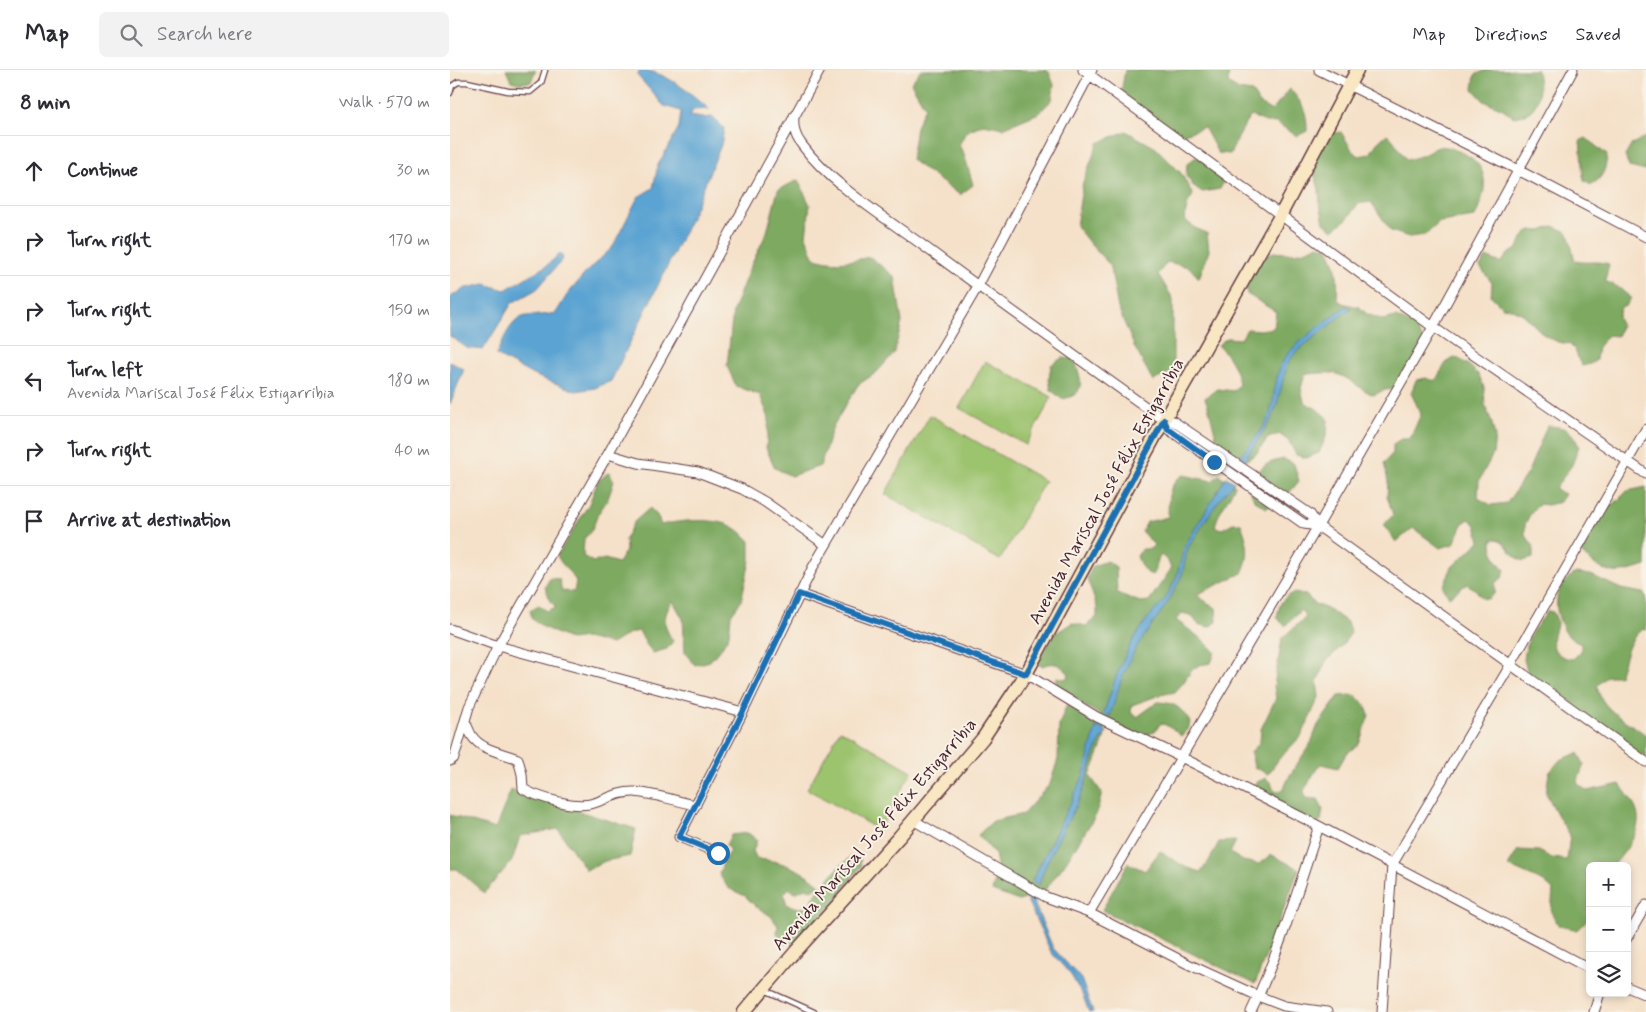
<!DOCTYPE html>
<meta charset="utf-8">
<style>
body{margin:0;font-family:Mynerve,sans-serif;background:#f2f2f3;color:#2b2b33}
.controls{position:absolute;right:15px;bottom:15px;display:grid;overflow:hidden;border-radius:8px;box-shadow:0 2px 8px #0003}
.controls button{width:45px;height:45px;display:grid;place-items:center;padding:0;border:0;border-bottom:1px solid #e1e1e2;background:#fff;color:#2b2b33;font:25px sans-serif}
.stop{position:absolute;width:15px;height:15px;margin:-11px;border:4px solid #1f6fb2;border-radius:50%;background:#fff}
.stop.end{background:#1f6fb2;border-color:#fff;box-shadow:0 1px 5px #0008}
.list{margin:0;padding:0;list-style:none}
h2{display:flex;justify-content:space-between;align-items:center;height:65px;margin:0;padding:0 20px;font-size:21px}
h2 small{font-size:16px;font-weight:400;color:#7c7c81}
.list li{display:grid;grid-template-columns:32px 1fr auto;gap:15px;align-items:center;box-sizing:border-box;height:70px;padding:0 20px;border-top:1px solid #e1e1e2}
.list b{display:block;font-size:19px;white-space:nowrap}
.list p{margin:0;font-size:16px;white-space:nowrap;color:#7c7c81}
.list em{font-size:16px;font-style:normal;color:#7c7c81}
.icon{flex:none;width:28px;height:28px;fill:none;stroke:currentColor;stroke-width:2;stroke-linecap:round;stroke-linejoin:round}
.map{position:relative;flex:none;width:1196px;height:942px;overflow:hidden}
header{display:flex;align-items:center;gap:30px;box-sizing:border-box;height:70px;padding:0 25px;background:#fff;border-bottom:1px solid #e1e1e2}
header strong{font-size:24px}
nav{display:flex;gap:28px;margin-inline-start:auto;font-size:18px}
.search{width:350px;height:45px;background:#f2f2f3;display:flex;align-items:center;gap:12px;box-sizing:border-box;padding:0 18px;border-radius:8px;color:#7c7c81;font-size:19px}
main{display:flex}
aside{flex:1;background:#fff}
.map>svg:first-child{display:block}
.green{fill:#9cc36e;stroke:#73714c}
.forest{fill:#7da961;stroke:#646446}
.water{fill:#5aa3d2;stroke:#52617e}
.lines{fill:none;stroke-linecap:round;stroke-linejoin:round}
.stream{stroke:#5aa3d2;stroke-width:3}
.lane-casing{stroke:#643c43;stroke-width:7}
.street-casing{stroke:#643c43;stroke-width:11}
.secondary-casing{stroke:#643c43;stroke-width:15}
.lane{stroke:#fff;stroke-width:4.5}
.street{stroke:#fff;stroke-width:9}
.secondary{stroke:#f9e7c3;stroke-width:12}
.route{stroke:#1f6fb2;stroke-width:6}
.labels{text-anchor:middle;stroke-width:4;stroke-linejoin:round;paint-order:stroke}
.street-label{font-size:18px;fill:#4a1f2b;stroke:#f7f3e8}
</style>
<header>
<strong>Map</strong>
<div class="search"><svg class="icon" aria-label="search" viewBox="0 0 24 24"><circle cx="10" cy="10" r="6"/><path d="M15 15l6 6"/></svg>Search here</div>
<nav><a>Map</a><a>Directions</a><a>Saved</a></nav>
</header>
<main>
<aside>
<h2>8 min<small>Walk · 570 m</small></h2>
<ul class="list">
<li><svg class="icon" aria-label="ahead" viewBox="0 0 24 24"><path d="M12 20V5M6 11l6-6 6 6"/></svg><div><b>Continue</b></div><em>30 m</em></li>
<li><svg class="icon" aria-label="right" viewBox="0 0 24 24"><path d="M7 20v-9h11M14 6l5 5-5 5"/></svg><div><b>Turn right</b></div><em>170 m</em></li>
<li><svg class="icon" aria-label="right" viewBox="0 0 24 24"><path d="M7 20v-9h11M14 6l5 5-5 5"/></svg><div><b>Turn right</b></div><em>150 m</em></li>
<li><svg class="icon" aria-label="left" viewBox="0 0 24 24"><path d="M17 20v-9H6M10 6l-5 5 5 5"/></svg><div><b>Turn left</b><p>Avenida Mariscal José Félix Estigarribia</p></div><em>180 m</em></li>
<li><svg class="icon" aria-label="right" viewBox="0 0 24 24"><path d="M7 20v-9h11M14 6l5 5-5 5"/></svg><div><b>Turn right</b></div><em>40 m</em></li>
<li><svg class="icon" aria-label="arrive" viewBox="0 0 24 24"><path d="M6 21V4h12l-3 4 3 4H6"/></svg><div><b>Arrive at destination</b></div></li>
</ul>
</aside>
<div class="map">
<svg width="1196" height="942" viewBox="0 0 1196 942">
<rect width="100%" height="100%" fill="#f7f3e8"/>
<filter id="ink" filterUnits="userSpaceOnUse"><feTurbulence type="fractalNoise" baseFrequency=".02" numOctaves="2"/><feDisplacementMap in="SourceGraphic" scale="10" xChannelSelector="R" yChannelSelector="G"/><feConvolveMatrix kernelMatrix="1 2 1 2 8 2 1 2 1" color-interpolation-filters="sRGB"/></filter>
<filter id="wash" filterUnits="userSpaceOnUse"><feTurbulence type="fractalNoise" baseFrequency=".0096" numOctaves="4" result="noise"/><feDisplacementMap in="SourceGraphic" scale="20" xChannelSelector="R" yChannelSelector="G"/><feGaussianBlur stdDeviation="1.12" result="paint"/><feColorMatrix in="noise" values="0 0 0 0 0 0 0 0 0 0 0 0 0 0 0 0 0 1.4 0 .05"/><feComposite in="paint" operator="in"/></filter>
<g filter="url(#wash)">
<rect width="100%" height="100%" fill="#f5e1c9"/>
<!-- green -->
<path class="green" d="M535,291L602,327L576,375L509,338Z
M480,345L595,411L550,490L435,424Z
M390,660L462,701L429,760L357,719Z"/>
<!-- forest -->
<path class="forest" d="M56,0H85V1L81,12L70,13L61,11Z
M471,0H596L599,2L604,15L602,30L589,43L553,58L534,54L517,61L509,75L515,87L523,115L510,125L461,90L466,57L475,37L461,13Z
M675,0H779L778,13L788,20L802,22L810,34L822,41L840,19C853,34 857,41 857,61L847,66L827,53L816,52L801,46L795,54L780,84L768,83L754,57L737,63L725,71L674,33L672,18Z
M1036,0H1087C1089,13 1092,33 1079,42C1075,45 1068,46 1064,47L1053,39L1034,31L1023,19L1025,5Z
M676,61L706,78L731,103L743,125L738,133L734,149L745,158L757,163L759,181L749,208L739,197L717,192L708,204L723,229V301L703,311L685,278L668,238L660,195L641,175L626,156L633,112L648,73Z
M891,62L902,80L909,86L920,84L927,73L937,64C946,71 949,81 957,90C963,88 970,87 975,84C980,82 984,78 989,77C996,75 1005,80 1011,82C1042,96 1037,121 1025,147L990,152L975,165L959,167L941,161L921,132L908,134L897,149L883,160L874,153L870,134L869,119L864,103L867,83L878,64Z
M1196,67V101L1179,97L1175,86L1182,74Z
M1136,68L1157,85C1156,99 1153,108 1141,115L1134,111C1131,98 1132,85 1130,71Z
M746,87L772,101L775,110L770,119L753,122L745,118L736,106L737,94Z
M348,110L360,135L356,166L364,187C383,195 400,191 420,187L445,207L452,252L444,283L427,302L408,315L383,356L370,396L341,406L325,398L316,378L319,348L310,325L286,316L277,296L283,241L298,202L317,162L328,120Z
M1104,156L1118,163L1125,191C1137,194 1147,190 1159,194L1155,211L1168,217L1181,228L1176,236L1171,237L1168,247L1171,256L1167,266L1158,265L1148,277L1146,290L1140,294L1132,296L1129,291L1125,280L1119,274L1108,272L1094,265L1073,244L1060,238L1052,237L1041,226L1042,213L1030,197L1036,187L1051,193L1057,185L1068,178L1072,168L1080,160L1091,161Z
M868,175L878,178C888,198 888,207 887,229L892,233L909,237L917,244L933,250L946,247L963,255L977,275L947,319L934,320L924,325C910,320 898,305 882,303C874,302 864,304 855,304L851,318L854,332L867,339L878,349L877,365L869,383L856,388L846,385L839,371L829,364L818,368L806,384L788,395L776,393C764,373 764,349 755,328L767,319L784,321L789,314C787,300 778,285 768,275L777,268L791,269L797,259L810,260L824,258L826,242L797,224L796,207L810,191L823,182C841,184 852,184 868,175Z
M612,288L624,289C631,308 638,325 612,329L601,320L599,309L601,295Z
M1004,288L1009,289L1020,296L1029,305L1034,317L1035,335L1041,350L1045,366L1043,384L1029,411L1028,428L1041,435L1057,433L1078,402L1097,356C1117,357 1120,359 1129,376L1122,395L1105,419L1115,424L1110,432L1098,435L1090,434L1082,441L1075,454V464L1083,476V488L1073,491C1069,489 1065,487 1062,483C1056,476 1053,468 1042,469C1042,483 1045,490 1055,500L1052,508L1045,513V523L1038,529L1032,528L1026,520L1017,514L999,527L993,517L1002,497L1030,471L1026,455L1019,449L1012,454L1004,474L990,478L963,458L946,472L934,455L943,445L937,426L938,411L934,393L943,383V374L951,369H960L971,344L961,323L966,310L976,308L985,311L996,293Z
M834,389L844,394L849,411L840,422L817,438L805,431L798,418C805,400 815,392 834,389Z
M159,402L164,411L158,429L148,444L142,460L134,469L133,486L143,492L155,489L168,493L176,480L175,469L184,452L200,438L207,445L211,455C231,450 268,447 285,458C291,461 295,467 300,471V491L291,531L281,545L279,565L272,577L260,591L245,595L235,583L233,549L223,531C212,546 213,556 223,571L217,579L203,583L196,574L189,561L180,563L162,574L136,568L121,570L95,558L82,549L80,540L89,535L97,541L106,537L101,532L95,517L100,508L109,509L112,521L124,522L126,511C120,501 112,496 107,486L139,434L148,411Z
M733,405L762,411L769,405L785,415C779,430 768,441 765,457L772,459L783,453L791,454C798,473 801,484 792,503L746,525L766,538L767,552L759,557L748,554L741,545L732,543L726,550L753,570L765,582L761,593L749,595L742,600L733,613L725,622L710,625L682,635L681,643L687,647L708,632C726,633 730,637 740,652L738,660L731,666L722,658L711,653L705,661L691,669L605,618L607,607L616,609L619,604C610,594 605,591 592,596L586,593L606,563L622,553L636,556L647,547V537L637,508L643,496L657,491L666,497L667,523L690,532L699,531L721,499L718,491L711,485C706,491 707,499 703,505C694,503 690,495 687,486L692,479H700L704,475L692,462L697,452L718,447C719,428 716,417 733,405Z
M1196,417V496C1165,506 1156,506 1131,483L1137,461L1156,438L1165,433L1177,421Z
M1126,503L1141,505L1171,519L1193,523L1196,526V561L1194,559C1178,566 1175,590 1169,606H1157L1147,616C1151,641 1178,651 1196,665V690L1158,662L1149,652L1135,646L1078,603L1074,590L1076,576L1083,561L1098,541L1103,542C1105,546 1107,549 1107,554C1107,558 1104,561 1103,565C1100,581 1110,588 1123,589L1131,581V574C1117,568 1114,562 1109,548C1103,529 1108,513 1126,503Z
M844,523L856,525L865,534L880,540L897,552L901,563L891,577L876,591L867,612L869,627L852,665L829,689L818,704L804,697L801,682L810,672L811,659L826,628L824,616L832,568L856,547L851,540L835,556L827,548C829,535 831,528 844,523Z
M904,625L915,634L919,645L909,674L896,684L888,698L871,694C865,699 860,712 854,720L855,728L868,729L873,739L871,751L863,757L835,745L803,724L805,713L816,708L821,713L824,721L833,720L840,705L861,673L868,655L889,626Z
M617,634L656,654L654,670L640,706L652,723L646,745L614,795L592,824L569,831L542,821L548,799L545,784L528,765L543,751L573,744L600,714L608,689L609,655Z
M1128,683L1134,694L1127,713L1137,721L1170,714C1175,722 1181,729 1185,737C1196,758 1176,780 1163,796H1140L1139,848L1127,860L1109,856L1101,842L1103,820L1094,812L1058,796L1068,780L1089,781L1102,788L1117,790L1120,765L1108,746L1096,723L1099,703L1110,690Z
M61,720L186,759L180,786L155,791L136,800L108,759L70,766L62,791L34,823L7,799H0V745L45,759Z
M298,763L307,770L303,781L307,789C330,790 353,800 370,815L362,820L355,818L345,823L339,818L334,824L337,835L349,838L357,837C370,818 384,800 402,786L410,788L411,797L404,805L387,830L346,873L334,874L327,863L328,856L321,846L305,836L295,826L278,818L269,804L275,788L280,781L276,775L281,765Z
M786,771L780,783L793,791L809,794L822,785L849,799L805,914L652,840L678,793L695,801L710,781L735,797L751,802L759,791L769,772Z"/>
<!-- water -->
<path class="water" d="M190,0C214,0 242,24 259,39L243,40L240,46L253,48L262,47L274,58L271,75L241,148L161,311L145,318L126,321L83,305L46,285C52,273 61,247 77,246C87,245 96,245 106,243L117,225L139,199L162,178L188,127L203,118L208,95L229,57L231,41L214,36L187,5Z
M111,183L113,189L87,219L62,233L33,280L17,278L0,266V227L16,218L35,214L55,220L96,196Z
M896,236L901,238L846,282L837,295L827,335L821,350L795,389L790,386C800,374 811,363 818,348C826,330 823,307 834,289C843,274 881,248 896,236Z
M0,292L14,299L0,334Z
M776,407L784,412L767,433L738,478L732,505L719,531L686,578L672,608L660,646L654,642L667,604L680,575L697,549L714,531L726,508L735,475Z
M646,657L657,662C643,678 640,703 632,723C618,754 598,783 589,815L582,811L633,707Z
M578,825L585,828L584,833L603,878L631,909L643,942H639L633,926L621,905L601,882L578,832Z"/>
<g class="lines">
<!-- stream -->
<path class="stream" d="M784,404L796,386
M650,663L657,641"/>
</g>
</g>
<g filter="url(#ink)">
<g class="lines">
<defs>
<path id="lane" d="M0,23L2,16L8,12H17L58,21L80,22L91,13L95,0
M315,920L364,942"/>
<path id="street" d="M633,0L983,257L1196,404
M869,0L1068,100L1196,167
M344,46C343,58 345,66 352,75C381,114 431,145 471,174C552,234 633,292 714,350L723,351L860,444L868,456L1196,692
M714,350L718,359L854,454L868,456
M158,384L188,393L248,402L292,419L315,432L376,475
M349,524L576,604L647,647L731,687L865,754L1140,899
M0,559L48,576L293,642
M15,652C18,656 19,662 22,666C31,680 53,683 68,689L72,704L73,719C90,728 125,739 144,733C157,729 170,721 185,722C205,724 226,731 246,735
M0,691L4,688L19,637L48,576L158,384L370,0
M463,750L596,827L639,843L738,894L808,926L834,936L877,942
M268,783L229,767L293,642L363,497L528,216L642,0
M639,843L868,456L983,257L1123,0
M1177,868L1196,835
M1177,917L1196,925
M801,942C829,883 848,819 869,756
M932,942L942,795L1061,594L1196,359
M1144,942L1150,923"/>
<path id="secondary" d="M294,942L347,880L449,767L533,668L576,604L714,350L830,146L907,0"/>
</defs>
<!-- lane casing -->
<use href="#lane" class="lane-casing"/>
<!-- street casing -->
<use href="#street" class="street-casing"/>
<!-- secondary casing -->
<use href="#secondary" class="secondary-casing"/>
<!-- lane -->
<use href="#lane" class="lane"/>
<!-- street -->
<use href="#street" class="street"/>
<!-- secondary -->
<use href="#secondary" class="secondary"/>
</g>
</g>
<g class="lines" filter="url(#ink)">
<!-- route -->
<path class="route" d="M268,783L229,767L293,642L349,524L576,604L714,350L718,359L764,392"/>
</g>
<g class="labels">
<!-- street labels -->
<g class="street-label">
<text transform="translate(656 421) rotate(-61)" y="6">Avenida Mariscal José Félix Estigarribia</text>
<text transform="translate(424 764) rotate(-49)" y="6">Avenida Mariscal José Félix Estigarribia</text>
</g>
</g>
</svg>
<div class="controls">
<button>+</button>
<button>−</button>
<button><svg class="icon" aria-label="layers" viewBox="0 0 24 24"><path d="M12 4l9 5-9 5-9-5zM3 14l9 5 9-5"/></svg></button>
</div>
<div class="stop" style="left:268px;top:783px"></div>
<div class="stop end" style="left:764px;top:392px"></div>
</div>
</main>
